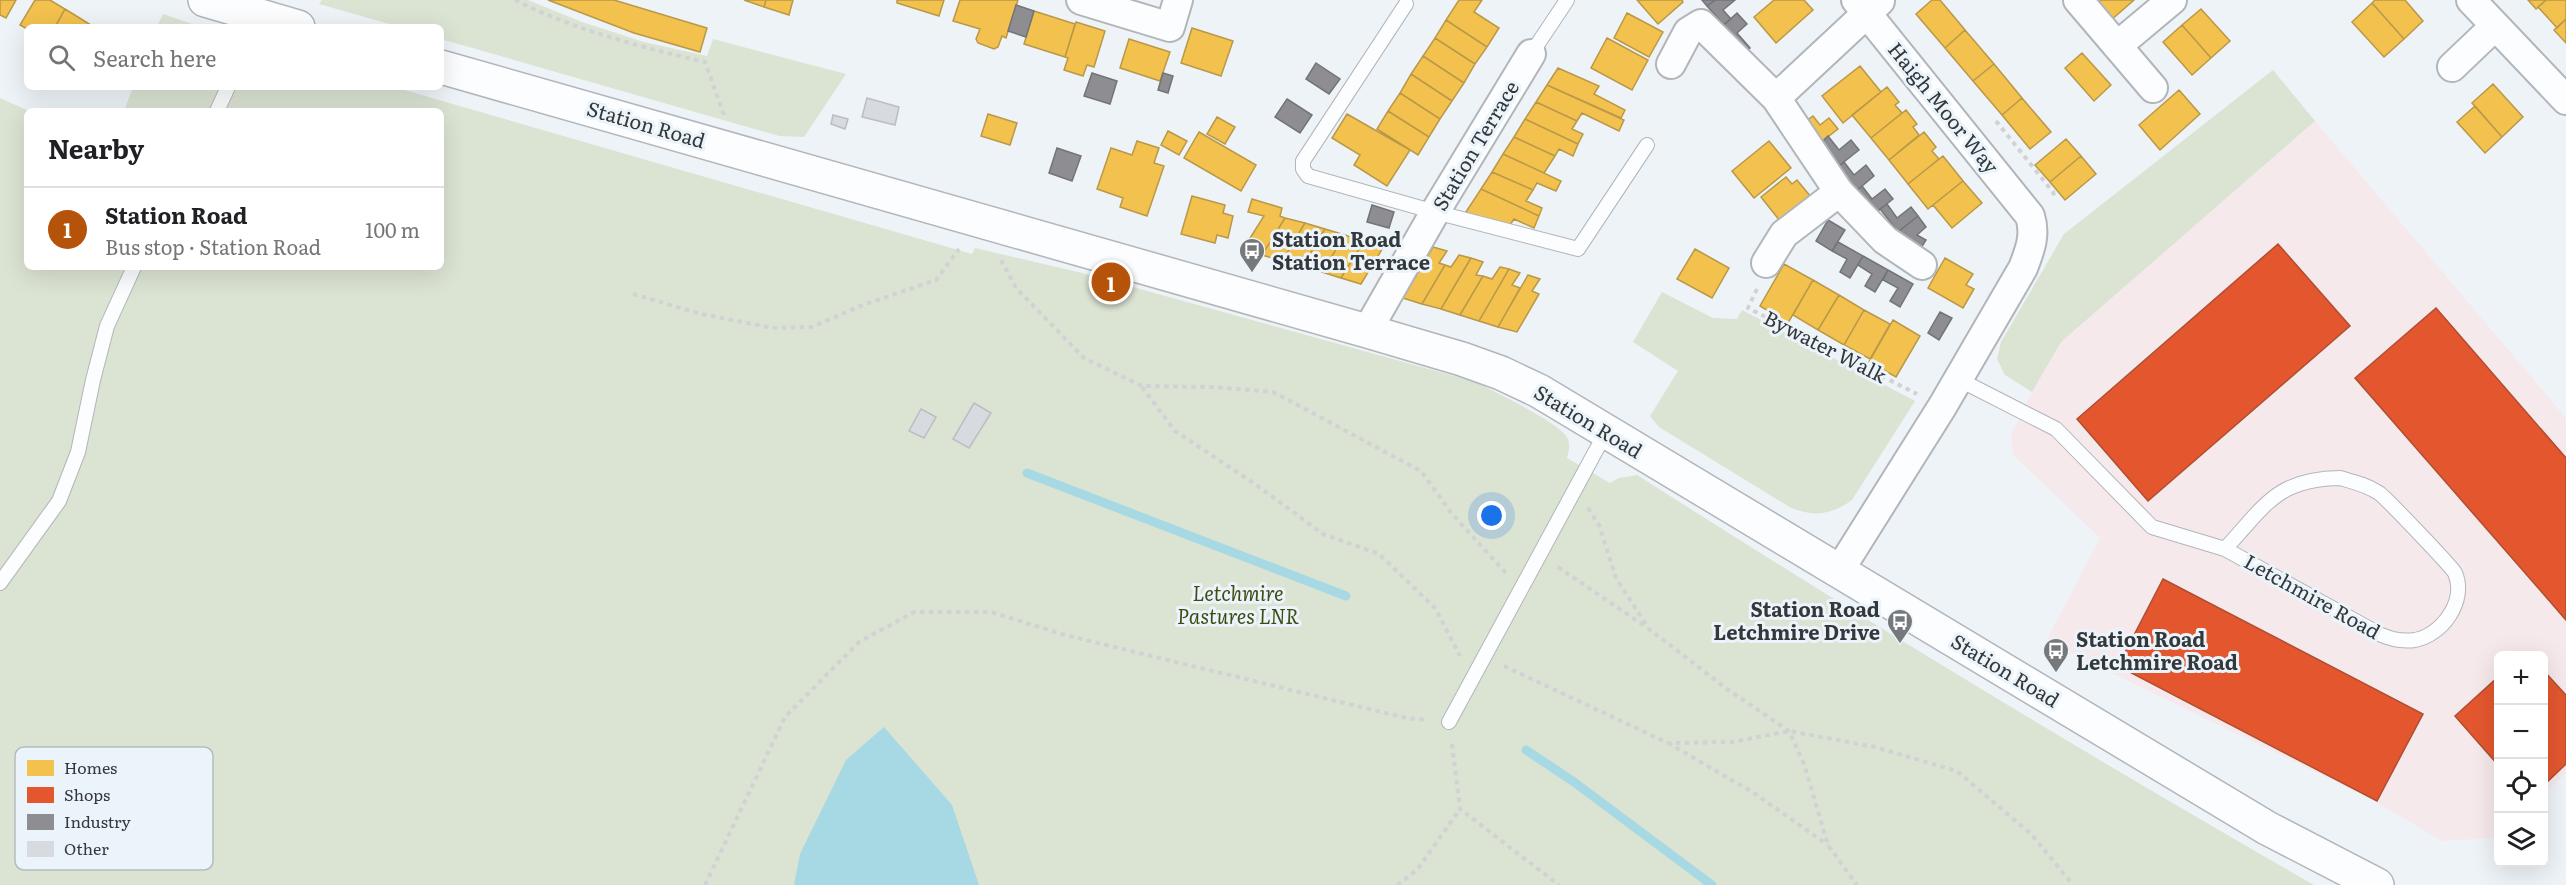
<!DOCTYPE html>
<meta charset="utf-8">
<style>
body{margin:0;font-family:Literata,serif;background:#f2f2f2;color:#202124}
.controls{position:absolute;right:18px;bottom:18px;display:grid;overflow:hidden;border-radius:9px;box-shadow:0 6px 24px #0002}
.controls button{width:54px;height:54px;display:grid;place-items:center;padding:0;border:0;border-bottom:2px solid #e0e0e0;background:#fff;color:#202124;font:30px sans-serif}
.you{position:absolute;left:1492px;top:516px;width:21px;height:21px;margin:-15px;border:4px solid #fff;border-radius:50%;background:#1a73e8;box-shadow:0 0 0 9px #1a73e833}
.badge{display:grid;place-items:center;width:39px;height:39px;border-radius:50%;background:#b45309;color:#fff;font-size:20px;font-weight:700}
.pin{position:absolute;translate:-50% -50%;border:3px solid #fff;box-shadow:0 2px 6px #0006}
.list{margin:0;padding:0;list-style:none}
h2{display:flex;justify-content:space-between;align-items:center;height:78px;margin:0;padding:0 24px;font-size:26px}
h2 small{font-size:20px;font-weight:400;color:#757577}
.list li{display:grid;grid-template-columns:39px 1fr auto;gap:18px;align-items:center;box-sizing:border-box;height:84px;padding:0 24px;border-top:2px solid #e0e0e0}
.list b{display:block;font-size:22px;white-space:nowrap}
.list p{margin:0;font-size:20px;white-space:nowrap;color:#757577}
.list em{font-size:20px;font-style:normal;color:#757577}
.icon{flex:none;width:33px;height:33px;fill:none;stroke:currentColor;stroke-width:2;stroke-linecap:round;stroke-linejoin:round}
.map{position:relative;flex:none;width:2566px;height:885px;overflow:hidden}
.search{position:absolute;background:#fff;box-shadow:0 6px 24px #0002;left:24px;top:24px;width:420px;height:66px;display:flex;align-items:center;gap:15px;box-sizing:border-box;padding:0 21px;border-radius:9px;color:#757577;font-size:22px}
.panel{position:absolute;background:#fff;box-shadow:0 6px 24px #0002;left:24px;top:108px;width:420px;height:162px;border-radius:9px}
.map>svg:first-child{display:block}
.commercial{fill:#f6e9ec}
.green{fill:#dbe3d3}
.water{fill:#a6d9e4}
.homes{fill:#f2c14e;stroke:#b99848;stroke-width:1.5}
.shops{fill:#e4572e;stroke:#af4e32;stroke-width:1.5}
.industry{fill:#8d8d92;stroke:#727478;stroke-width:1.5}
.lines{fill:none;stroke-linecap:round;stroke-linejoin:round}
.stream{stroke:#a6d9e4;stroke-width:9}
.building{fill:#d7dbdf;stroke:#babec2;stroke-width:1.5}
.service-casing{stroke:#b2b5b9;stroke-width:16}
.minor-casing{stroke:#b2b5b9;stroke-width:32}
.tertiary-casing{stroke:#b2b5b9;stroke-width:36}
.path{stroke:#d0d2d3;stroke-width:4;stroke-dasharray:4.5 4.5;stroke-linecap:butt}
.service{stroke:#fcfdfe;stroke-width:14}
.minor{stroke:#fcfdfe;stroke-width:28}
.tertiary{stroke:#fcfdfe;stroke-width:33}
.labels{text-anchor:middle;stroke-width:6;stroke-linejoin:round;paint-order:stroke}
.street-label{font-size:20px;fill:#34383a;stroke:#ebf4fb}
.poi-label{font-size:20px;font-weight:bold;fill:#34383a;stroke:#ebf4fb;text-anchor:start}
.park-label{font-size:20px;font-style:italic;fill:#3f4d13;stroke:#ebf4fb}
.key{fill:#ebf4fb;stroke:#b4bcc1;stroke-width:1.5}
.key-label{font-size:16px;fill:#34383a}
</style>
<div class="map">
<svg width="2566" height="885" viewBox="0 0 2566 885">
<rect width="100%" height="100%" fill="#eef3f8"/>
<!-- commercial -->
<path class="commercial" d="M2315,121L2566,418V773L2544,794V656H2498V834L2495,838L2442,841L2369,798L2046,641L2100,538L2013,455L2011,435L2032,392L2061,342Z"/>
<!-- green -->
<path class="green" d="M322,0H528L582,22L644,42L707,56L713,39L846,74L804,137L779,136L441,39V27H400L319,4Z
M163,14L201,27H157Z
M2273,70L2315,121L2061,342L2032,392L2005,375L1997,359L2001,342L2064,234Z
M133,87H394L972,254L975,248L1082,273L1476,382C1495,392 1556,421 1566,436C1571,443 1569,451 1567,458L1610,483L1619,478L1637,475C1860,617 2085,754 2314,885H0V98L29,111H27V267H441V111H124Z
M1662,292L1713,318L1737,319L1742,310L1915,401L1852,500C1831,515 1815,517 1791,508L1659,427L1650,416L1678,371L1633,342Z"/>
<!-- water -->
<path class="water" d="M884,727L952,805L979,885H794L800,854L846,760Z"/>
<!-- homes -->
<path class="homes" d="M0,0H16L6,18L0,15Z
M35,0H50L65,9L55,27H27V29L20,25Z
M548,0H614L707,28L700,52L634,33Z
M744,0H766L764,7Z
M766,0H793L789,15L764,7Z
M897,0H944L939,16L897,3Z
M960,0H1018L1006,38L1002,36L998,47L994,49L978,43L976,39L980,29L953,21Z
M1459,0H1482L1474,12L1499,28L1487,47L1446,20Z
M1637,0H1682L1683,2L1658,24Z
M1774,0H1804L1813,10L1776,43L1754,17Z
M1932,0H1940L1965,30L1945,48L1916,14Z
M2101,0H2134L2110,21L2096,5Z
M2375,0H2405L2423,21L2404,39L2372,3Z
M2528,0H2546L2536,9Z
M2546,0H2566V19L2557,28L2538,7Z
M2372,3L2404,39L2384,57L2352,22Z
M65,9L91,25L90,27H55Z
M2201,9L2230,41L2211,58L2182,25Z
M1034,11L1075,24L1065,57L1024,44Z
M1627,13L1663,32L1649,57L1614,38Z
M2566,19V43L2554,30Z
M1446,20L1487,47L1475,64L1435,38Z
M1076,22L1105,31L1094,67L1087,65L1083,76L1064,70L1068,58L1065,57Z
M2182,25L2211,58L2192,75L2163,42Z
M1192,28L1233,41L1221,76L1181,63Z
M1965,30L1994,64L1973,81L1945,48Z
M1435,38L1475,64L1464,83L1423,56Z
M1607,38L1648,60L1632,90L1591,68Z
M1129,39L1170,52L1160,81L1120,68Z
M2082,53L2111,85L2094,101L2065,68Z
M1423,56L1464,83L1452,101L1411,74Z
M1994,64L2022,98L2002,115L1973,81Z
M1860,66L1881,92L1843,123L1822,96Z
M1558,68L1599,86L1594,94L1625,110L1621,118L1547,85Z
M1411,74L1452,101L1440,119L1400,93Z
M2493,84L2523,117L2502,137L2472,103Z
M1547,85L1624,120L1619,131L1582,113L1577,121L1536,102Z
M1887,87L1899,102L1895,105L1902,113L1871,138L1852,115Z
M2179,90L2200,114L2160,150L2139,125Z
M1400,93L1440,119L1429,137L1388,111Z
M2022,98L2051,132L2030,149L2002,115Z
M1536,102L1577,121L1572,129L1583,134L1578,144L1525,119Z
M2475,106L2502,137L2485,153L2457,122Z
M1906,110L1917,124L1913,127L1919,135L1889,160L1871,138Z
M1388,111L1429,137L1418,155L1377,129Z
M988,114L1017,123L1010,145L981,136Z
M1347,114L1410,150L1387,186L1354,165L1360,155L1332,138Z
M1813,116L1820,125L1829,118L1838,129L1819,144L1805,122Z
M1217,117L1235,127L1225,144L1207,134Z
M1525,119L1578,144L1573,156L1559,149L1555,156L1514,137Z
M1168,131L1187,141L1179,155L1161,145Z
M1199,132L1256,165L1241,191L1184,158Z
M1924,132L1936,147L1932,151L1939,159L1908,184L1889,160Z
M1514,137L1555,156L1544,173L1503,154Z
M2066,139L2081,156L2050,182L2035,165Z
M1137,141L1159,148L1154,163L1164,166L1147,216L1120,207L1123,198L1097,189L1111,148L1132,155Z
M1769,141L1791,168L1754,198L1732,171Z
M1503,154L1561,181L1556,191L1537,183L1533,190L1492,172Z
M1943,156L1963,181L1928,209L1908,184Z
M2081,156L2096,174L2065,200L2050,182Z
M1492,172L1533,190L1526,201L1542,208L1539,216L1481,189Z
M1786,177L1792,184L1797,180L1811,197L1780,221L1761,197Z
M1963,181L1982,203L1952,228L1933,205Z
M1481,189L1539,216L1534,228L1514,219L1510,225L1464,215Z
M1192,196L1225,205L1223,213L1233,216L1228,238L1217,235L1215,243L1181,234Z
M1252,199L1282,208L1280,216L1285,218L1262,255L1243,249L1264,216L1248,212Z
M1285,218L1305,223L1282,261L1262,255Z
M1305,223L1325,229L1302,267L1282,261Z
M1325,229L1345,235L1322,272L1302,267Z
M1345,235L1364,241L1341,278L1322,272Z
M1364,241L1384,246L1361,284L1341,278Z
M1433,247L1447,251L1439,263L1445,265L1422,304L1403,298Z
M1695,249L1729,268L1712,298L1677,279Z
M1459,255L1471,258L1441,309L1422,304L1445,265L1451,267Z
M1471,258L1483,262L1476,275L1483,276L1460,315L1441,309Z
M1945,258L1973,274L1966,285L1974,289L1963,308L1928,288Z
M1784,264L1813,280L1788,323L1760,306Z
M1500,267L1509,269L1479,321L1460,315L1483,276L1492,279Z
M1509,269L1520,273L1512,285L1520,288L1498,327L1479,321Z
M1528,275L1540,279L1532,291L1539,294L1517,332L1498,327Z
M1813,280L1839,295L1818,330L1793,315Z
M1839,295L1864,310L1844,345L1818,330Z
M1864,310L1890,324L1870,359L1844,345Z
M1893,320L1920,336L1896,377L1869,362Z"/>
<!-- shops -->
<path class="shops" d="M2278,244L2350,326L2148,501L2077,419Z
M2436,308L2566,458V620L2355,378Z
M2163,579L2423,714L2377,801L2118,666Z
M2544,671L2566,695V764L2544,785Z
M2498,677V765L2455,716Z"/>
<!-- industry -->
<path class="industry" d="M1702,0H1715L1707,6Z
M1715,0H1735L1723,10L1731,19L1724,25L1707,6Z
M1016,5L1034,11L1026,37L1008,31Z
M1737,13L1747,24L1737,33L1750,48L1742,55L1717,31Z
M1316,63L1340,79L1329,94L1306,79Z
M1092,73L1117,81L1110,104L1084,96Z
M1163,73L1173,76L1168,93L1158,90Z
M1287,99L1312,115L1300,133L1275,117Z
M1828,136L1839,150L1851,140L1859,150L1840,165L1822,142Z
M1057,148L1081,156L1072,181L1049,173Z
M1844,162L1854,175L1866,165L1874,176L1855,192L1836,169Z
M1862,186L1872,199L1885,189L1893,199L1873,215L1855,192Z
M1887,204L1897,218L1911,207L1918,216L1898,232L1880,209Z
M1372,205L1394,212L1389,228L1367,222Z
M1918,216L1926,227L1917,235L1926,240L1921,248L1898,232Z
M1828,220L1845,230L1832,251L1816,241Z
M1838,242L1863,256L1850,278L1840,272L1847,259L1832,251Z
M1863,256L1888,270L1875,292L1865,286L1872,274L1858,265Z
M1888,270L1913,284L1900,307L1890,301L1898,288L1883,280Z
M1940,312L1952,318L1939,340L1928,333Z"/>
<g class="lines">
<!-- stream -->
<path class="stream" d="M1027,473L1346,596
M1526,750L1574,782L1712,885"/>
</g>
<!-- building -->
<path class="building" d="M867,98L899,107L895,125L862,117Z
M833,115L848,119L845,129L831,124Z
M974,403L991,413L969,448L953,439Z
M921,409L936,417L924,438L909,431Z"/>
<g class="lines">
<defs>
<path id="service" d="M1406,4L1303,161V169L1308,176L1435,212L1578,249L1647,145
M1531,54L1567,0
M217,111L228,87
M1958,379L2056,429L2152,527L2225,549
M2340,478C2354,482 2367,485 2379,493C2386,498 2452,567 2455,573C2467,601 2442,635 2415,640C2402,642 2390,639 2379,634L2225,549C2265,506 2276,479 2340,478Z
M0,583L59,501L78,452L93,380L107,326L134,267
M1449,722L1606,432"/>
<path id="minor" d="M1081,0L1170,27L1178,0
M2078,0L2153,88
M2471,0L2566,100
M2117,46L2172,0
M1671,64L1688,32L1701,24L1776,98L1839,192L1885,240L1922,265
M2452,67L2495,26
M1776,98L1880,1
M1766,263L1784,234L1839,192
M1367,331L1435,212L1531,54
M1839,571L1942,407L2023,268C2030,250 2036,235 2030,216L1856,0"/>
<path id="tertiary" d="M205,0L298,27
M441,67L1367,331L1462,359L1501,373L1539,391L2267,828L2377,885"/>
</defs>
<!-- service casing -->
<use href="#service" class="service-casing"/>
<!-- minor casing -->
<use href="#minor" class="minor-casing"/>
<!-- tertiary casing -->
<use href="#tertiary" class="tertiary-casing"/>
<!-- path -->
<path class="path" d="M515,0C575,30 640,47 705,62L724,115
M1996,121L2053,192L2055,198
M1001,260L1016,288L1084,358L1142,386L1213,387L1273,392L1421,471L1452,514L1506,573
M1757,289L1748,308L1917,394
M633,294L701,314L773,328L812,327L863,305L936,280L959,249
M1142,387L1175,431L1255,484L1323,534L1379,554L1435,608L1460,656
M1588,508L1599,525L1616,578L1649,629L1727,689L1789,731L1804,764L1828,845L1857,885
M1558,567L1646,627
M1504,666L1668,743L1732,742L1789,731L1875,747L1957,771L2032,835L2073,885
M1668,743L1754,793L1828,845
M1452,744L1460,809L1559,885
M705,885L785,717L859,642L914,612H991L1065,635L1406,718L1428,720
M1397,885L1417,870L1460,809"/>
<!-- service -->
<use href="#service" class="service"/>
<!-- minor -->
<use href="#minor" class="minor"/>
<!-- tertiary -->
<use href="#tertiary" class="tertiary"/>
</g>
<!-- icons -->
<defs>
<symbol id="bus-pin" viewBox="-11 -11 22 30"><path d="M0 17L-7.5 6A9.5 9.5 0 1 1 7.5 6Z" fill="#75797c" stroke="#ebf4fb"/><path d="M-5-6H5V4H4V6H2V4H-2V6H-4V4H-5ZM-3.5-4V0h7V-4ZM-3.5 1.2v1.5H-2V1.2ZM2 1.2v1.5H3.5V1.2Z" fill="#fff"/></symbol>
</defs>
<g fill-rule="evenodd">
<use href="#bus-pin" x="1237" y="236" width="30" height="40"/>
<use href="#bus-pin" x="1885" y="607" width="30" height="40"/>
<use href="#bus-pin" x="2041" y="636" width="30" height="40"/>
</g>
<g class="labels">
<!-- street labels -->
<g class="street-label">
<text transform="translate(1943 108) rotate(51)" y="7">Haigh Moor Way</text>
<text transform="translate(646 125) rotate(16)" y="7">Station Road</text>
<text transform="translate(1476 146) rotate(-59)" y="7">Station Terrace</text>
<text transform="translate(1825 347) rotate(27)" y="7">Bywater Walk</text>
<text transform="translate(1588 422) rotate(31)" y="7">Station Road</text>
<text transform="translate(2312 597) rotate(29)" y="7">Letchmire Road</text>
<text transform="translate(2005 671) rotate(31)" y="7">Station Road</text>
</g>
<!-- poi labels -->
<g class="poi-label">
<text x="1272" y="247">Station Road<tspan x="1272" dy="23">Station Terrace</tspan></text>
<text x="1880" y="617" text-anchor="end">Station Road<tspan x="1880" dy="23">Letchmire Drive</tspan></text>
<text x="2076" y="647">Station Road<tspan x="2076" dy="23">Letchmire Road</tspan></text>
</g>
<!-- park labels -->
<g class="park-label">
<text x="1238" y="601">Letchmire<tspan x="1238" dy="23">Pastures LNR</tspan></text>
</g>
</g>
<!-- legend -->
<rect x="15" y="747" width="198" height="123" rx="9" class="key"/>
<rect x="27" y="760" width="27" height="16" fill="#f2c14e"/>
<rect x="27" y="787" width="27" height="16" fill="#e4572e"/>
<rect x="27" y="814" width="27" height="16" fill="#8d8d92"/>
<rect x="27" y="841" width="27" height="16" fill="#d7dbdf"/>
<g class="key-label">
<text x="64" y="774">Homes</text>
<text x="64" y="801">Shops</text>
<text x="64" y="828">Industry</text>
<text x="64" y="855">Other</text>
</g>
</svg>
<div class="controls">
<button>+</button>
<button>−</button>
<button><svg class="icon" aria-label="locate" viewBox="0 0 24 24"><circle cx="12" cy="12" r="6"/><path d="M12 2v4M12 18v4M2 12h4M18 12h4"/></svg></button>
<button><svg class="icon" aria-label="layers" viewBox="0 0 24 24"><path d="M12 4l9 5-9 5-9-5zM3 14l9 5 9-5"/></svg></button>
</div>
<div class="you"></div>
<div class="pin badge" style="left:1111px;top:282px">1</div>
<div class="search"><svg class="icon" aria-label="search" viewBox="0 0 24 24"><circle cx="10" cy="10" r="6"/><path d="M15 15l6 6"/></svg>Search here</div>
<section class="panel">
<h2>Nearby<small></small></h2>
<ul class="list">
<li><span class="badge">1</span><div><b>Station Road</b><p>Bus stop · Station Road</p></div><em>100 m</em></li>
</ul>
</section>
</div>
